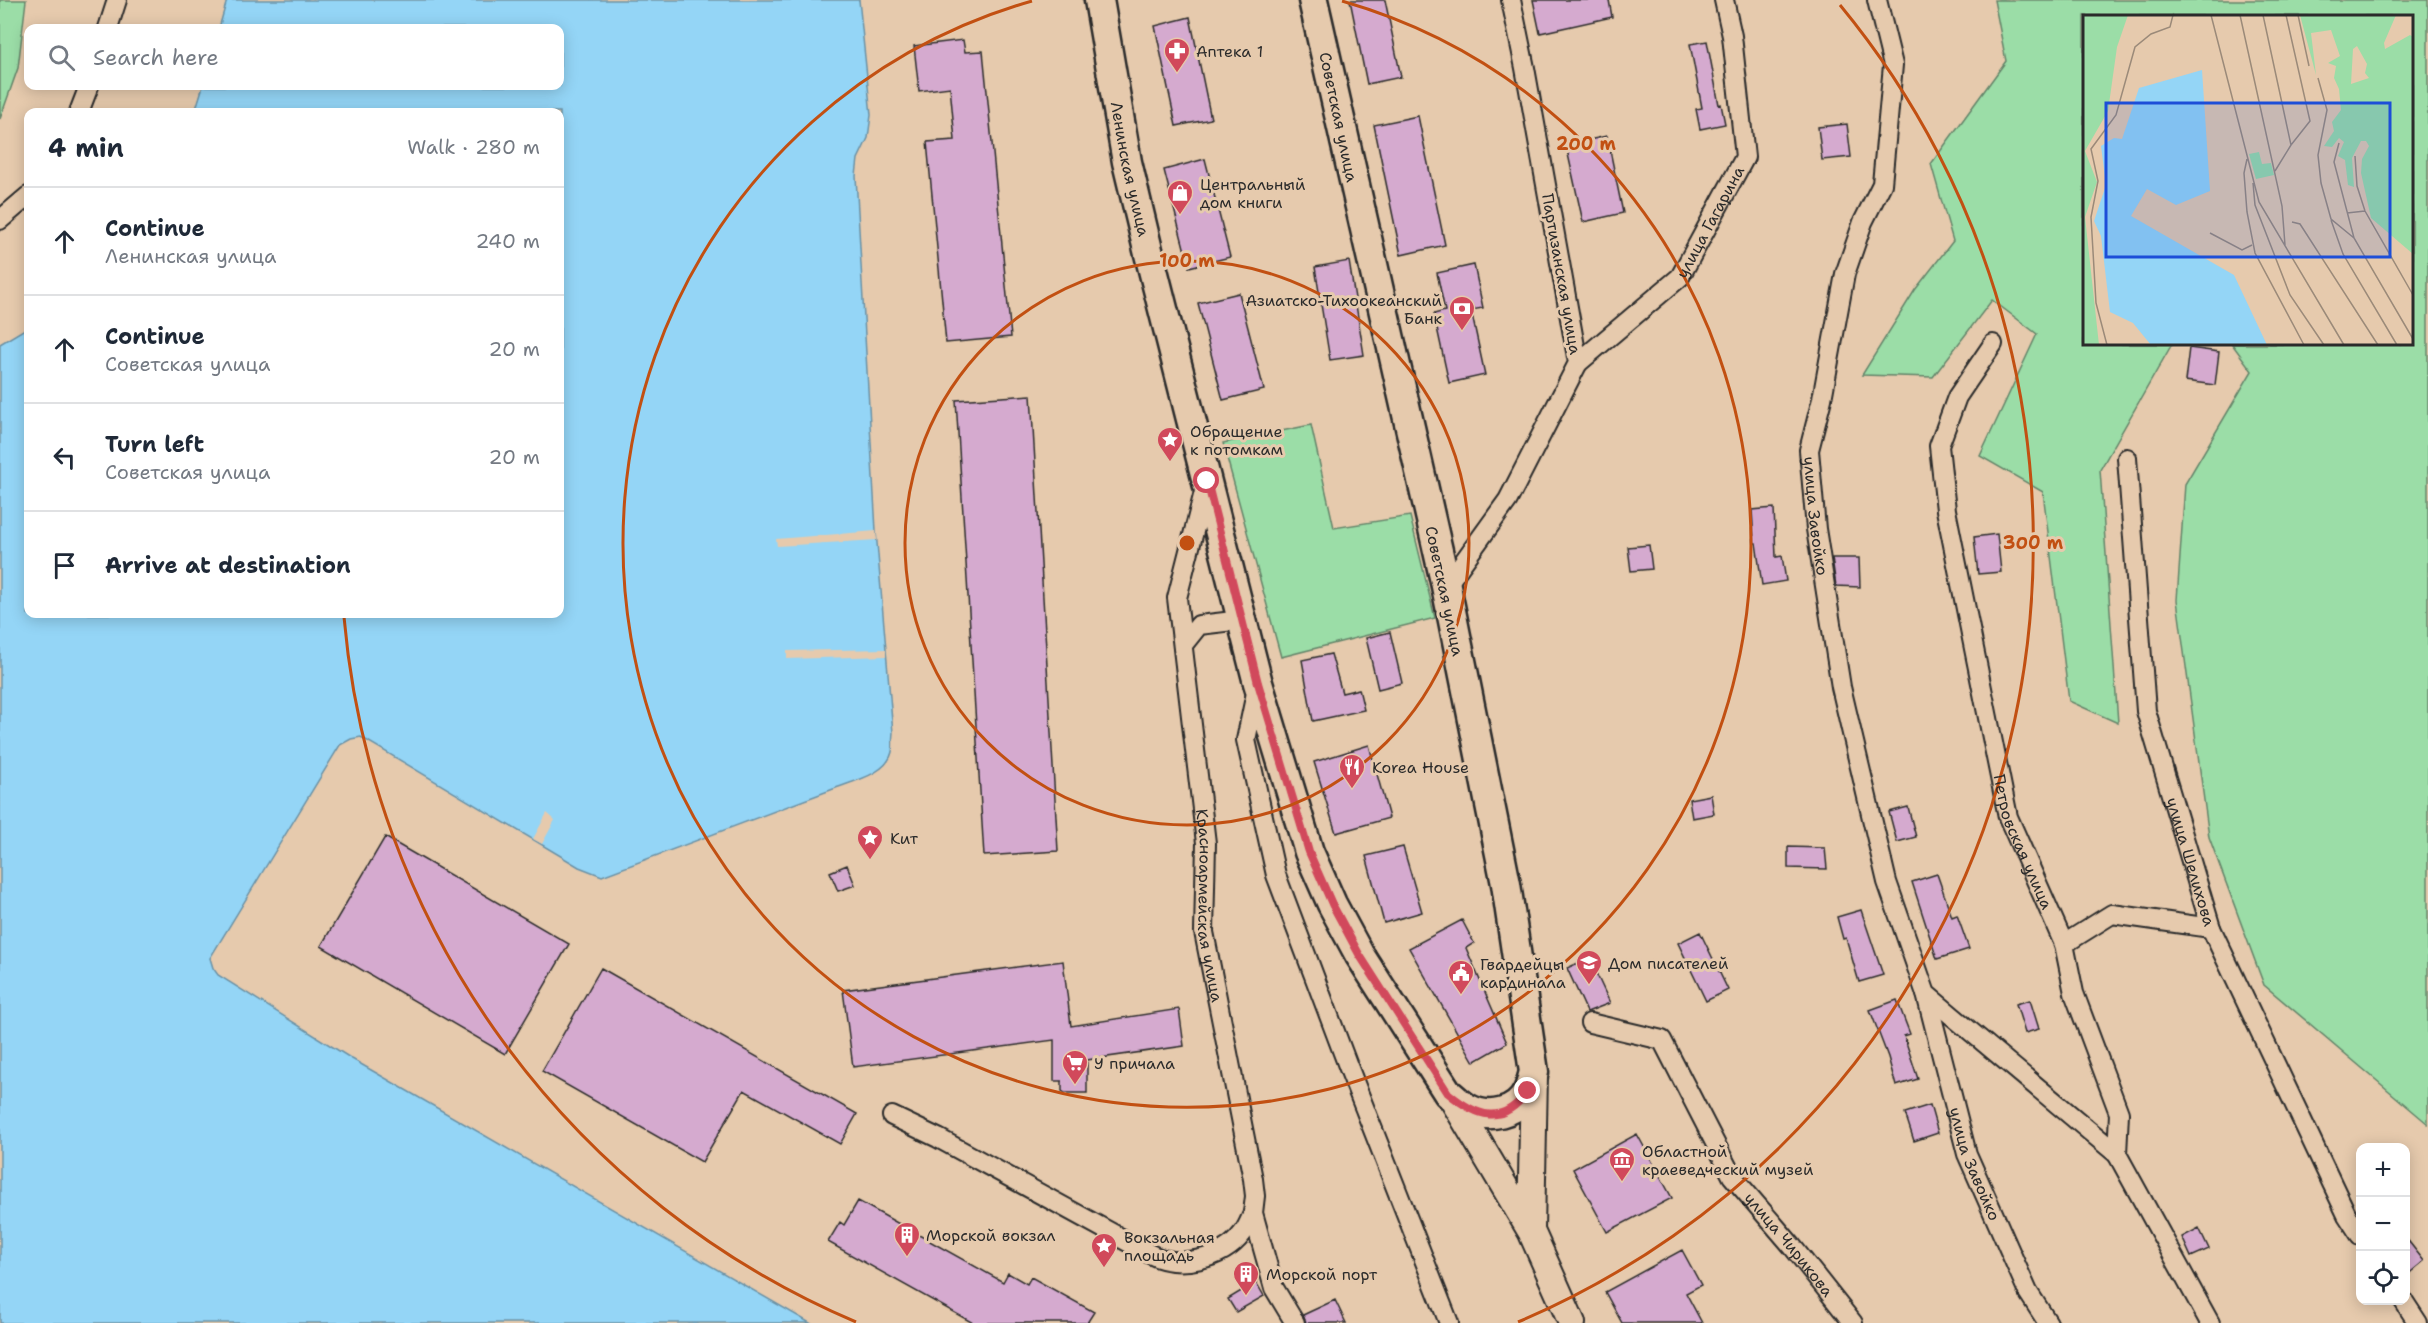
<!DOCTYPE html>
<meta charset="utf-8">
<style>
body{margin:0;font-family:"Shantell Sans",sans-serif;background:#f2f2f3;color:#1f2937}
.controls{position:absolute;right:18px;bottom:18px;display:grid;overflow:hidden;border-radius:12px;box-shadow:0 3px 15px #0003}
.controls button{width:54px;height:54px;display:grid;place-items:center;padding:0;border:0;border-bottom:2px solid #e0e1e3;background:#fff;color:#1f2937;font:30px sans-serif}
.stop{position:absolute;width:18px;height:18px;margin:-14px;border:4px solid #d1495b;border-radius:50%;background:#fff}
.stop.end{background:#d1495b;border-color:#fff;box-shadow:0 2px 6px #0008}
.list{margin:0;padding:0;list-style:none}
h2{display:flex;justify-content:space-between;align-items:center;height:78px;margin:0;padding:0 24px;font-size:26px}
h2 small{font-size:20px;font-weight:400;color:#747a83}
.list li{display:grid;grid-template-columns:39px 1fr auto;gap:18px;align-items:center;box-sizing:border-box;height:108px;padding:0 24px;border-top:2px solid #e0e1e3}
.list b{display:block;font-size:22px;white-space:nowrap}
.list p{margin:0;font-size:20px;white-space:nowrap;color:#747a83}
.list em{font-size:20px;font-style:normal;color:#747a83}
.icon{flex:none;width:33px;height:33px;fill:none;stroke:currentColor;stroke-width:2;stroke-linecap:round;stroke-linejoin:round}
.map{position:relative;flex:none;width:2428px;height:1323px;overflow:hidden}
.search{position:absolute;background:#fff;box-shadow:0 3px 15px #0003;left:24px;top:24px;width:540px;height:66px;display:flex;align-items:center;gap:15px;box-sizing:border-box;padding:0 21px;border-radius:12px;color:#747a83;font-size:22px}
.panel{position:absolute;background:#fff;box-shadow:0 3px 15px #0003;left:24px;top:108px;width:540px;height:510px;border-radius:12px}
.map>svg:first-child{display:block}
.green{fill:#9bdda7;stroke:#638469;stroke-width:1.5}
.water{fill:#94d5f6;stroke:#6a91a5;stroke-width:1.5}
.pier{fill:#e6caad}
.building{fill:#d5aacf;stroke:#2b2b2b;stroke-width:1.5}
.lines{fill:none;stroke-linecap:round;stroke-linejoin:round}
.street-casing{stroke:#2b2b2b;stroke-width:22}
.secondary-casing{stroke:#2b2b2b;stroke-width:30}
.primary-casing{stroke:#2b2b2b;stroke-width:33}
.street{stroke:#e6caad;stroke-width:18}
.secondary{stroke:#e6caad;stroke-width:26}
.primary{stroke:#e6caad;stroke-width:28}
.route{stroke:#d1495b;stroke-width:8}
.ring{fill:none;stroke:#c25012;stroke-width:3}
.labels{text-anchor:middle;stroke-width:6;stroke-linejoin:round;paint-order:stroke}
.poi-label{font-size:16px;fill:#2b2b2b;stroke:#e6caad;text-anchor:start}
.street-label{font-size:16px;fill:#2b2b2b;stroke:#e6caad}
.inset-road{fill:none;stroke:#9b8a79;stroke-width:1.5}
.view{fill:#1d4ed8;fill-opacity:0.15;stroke:#1d4ed8;stroke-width:3}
.inset-edge{fill:none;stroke:#2b2b2b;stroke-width:3}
.centre{fill:#c25012;stroke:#e6caad;stroke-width:3}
.ring-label{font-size:18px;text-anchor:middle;font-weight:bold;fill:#c25012;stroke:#e6caad;stroke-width:6;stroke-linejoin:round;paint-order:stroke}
</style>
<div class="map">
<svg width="2428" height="1323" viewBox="0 0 2428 1323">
<rect width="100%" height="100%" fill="#e6caad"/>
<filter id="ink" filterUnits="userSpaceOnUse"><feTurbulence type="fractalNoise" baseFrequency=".0167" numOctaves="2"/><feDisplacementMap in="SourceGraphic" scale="12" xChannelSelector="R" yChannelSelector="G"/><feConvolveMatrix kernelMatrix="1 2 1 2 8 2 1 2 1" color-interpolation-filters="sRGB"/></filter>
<g filter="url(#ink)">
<!-- green -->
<path class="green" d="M0,0H26L18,68L0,119Z
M1994,0H2428V1124L2264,985L2209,837L2177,600L2185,484L2252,371L2232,344H2412V16H2084V344H2172L2100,470L2118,723L2069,701L2043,492L1980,456L2037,334L1992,300L1933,377L1862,375L1915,290L1953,241L1931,164L2006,61Z
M1311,425L1334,528L1410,516L1435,618L1281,657L1223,443Z"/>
<!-- water -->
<path class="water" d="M227,0H859L871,115L868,138L858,159L856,176L876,531L893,733C892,739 893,746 892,752C887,774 854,781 836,788L602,876L579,867L361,737L351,739L340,745L210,958L213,968L218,975L352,1059L810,1323H0V344L28,327V614H560V112H195L203,86H560V28H219Z"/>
<!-- pier -->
<path class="pier" d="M876,531L877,540L777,546L776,539Z
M886,649V656L787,659V651Z
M547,813L555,820L542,844L533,839Z"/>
<!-- building -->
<path class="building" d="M1350,0H1385L1401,77L1367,84Z
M1533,0H1609L1612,17L1540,33Z
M1190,17L1211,119L1176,126L1155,26Z
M963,40L965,52L983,51L1011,337L946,343L927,142L955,140L950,87L919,91L914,46Z
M1707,41L1719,105L1721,104L1725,124L1700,129L1696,109L1702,108L1690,44Z
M1418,116L1445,245L1401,255L1374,125Z
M1847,124L1851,157L1822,160L1818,127Z
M1607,136L1623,213L1583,222L1566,145Z
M1205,159L1230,257L1189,267L1164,170Z
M1349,261L1364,355L1330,360L1315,267Z
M1474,265L1483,308L1471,310L1485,375L1449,383L1434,314L1445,311L1437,273Z
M1239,293L1264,390L1223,400L1198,303Z
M2189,348L2219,352L2215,385L2185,381Z
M1031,395L1058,851L984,856L956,400Z
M1774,508L1776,557L1782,556L1786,581L1762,585L1756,543H1754L1752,510Z
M1997,534L2001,572L1978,574L1974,537Z
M1649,545L1652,569L1631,571L1628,547Z
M1832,558H1859L1860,587L1836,586Z
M1390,632L1402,683L1378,689L1366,638Z
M1331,654L1342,693L1359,689L1364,710L1313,721L1302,660Z
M1369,745L1389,818L1336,833L1314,762Z
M1711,795L1714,814L1692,818L1689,799Z
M1908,807L1916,837L1897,842L1889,812Z
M385,837L569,944L505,1054L321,946Z
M1403,847L1422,912L1384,923L1366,856Z
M1788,847L1825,848L1827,869L1788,868Z
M847,865L855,885L838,891L830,872Z
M1937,874L1952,917L1957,915L1969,949L1937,959L1912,882Z
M1861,910L1883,975L1859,982L1846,938L1843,939L1837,917Z
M1462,920L1474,943L1466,948L1507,1043L1474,1062L1409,948Z
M1700,932L1728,990L1706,1001L1678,943Z
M1589,958L1610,1003L1587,1012L1567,968Z
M1063,961L1071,1026L1179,1009L1184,1046L1087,1060V1093H1065L1062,1091V1081H1054V1040L853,1067L843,990Z
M601,968L857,1114L840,1144L744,1090L702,1162L542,1071Z
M1897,1000L1910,1034L1904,1036L1918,1079L1896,1086L1888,1057L1870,1010Z
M2030,1000L2039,1029L2025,1033L2016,1004Z
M1930,1105L1938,1133L1914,1141L1905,1113Z
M1637,1134L1672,1198L1607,1232L1573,1169Z
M858,1201L1003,1282L1008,1273L1027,1284L1031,1277L1094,1312L1087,1323H973L828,1242L840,1222L844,1225Z
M2199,1228L2209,1249L2191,1257L2182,1237Z
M2406,1238L2424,1261L2406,1276Z
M1682,1250L1701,1285L1686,1293L1702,1323H1622L1605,1292Z
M1256,1282L1264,1296L1236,1312L1228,1299Z
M1335,1300L1346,1323H1306L1303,1315Z"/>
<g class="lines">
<defs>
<g id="street">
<path id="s1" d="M1877,0L1893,65L1882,184L1863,222L1845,274L1822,399L1809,450L1816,529L1841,687L1887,882L1926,994L2117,1154"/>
<path d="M108,28L117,0"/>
<path d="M79,112L89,86"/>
<path d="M0,220L28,196"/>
<path id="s2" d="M1993,344L1957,397L1939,446L1946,510L2008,817L2064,944L2074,993L2119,1113L2117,1154L2210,1323"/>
<path id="s3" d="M1578,363L1680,277L1745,157L1732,36L1724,0"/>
<path id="s4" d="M2127,458L2146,711L2211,928L2347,1215L2360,1235"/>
<path id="s5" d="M1205,488L1177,598L1206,843L1204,932L1253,1179L1255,1196L1253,1213L1274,1288L1295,1323"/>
<path d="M1446,586L1508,500L1578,363L1525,68L1511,0"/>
<path d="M1183,645L1199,625L1242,620"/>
<path d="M1257,688L1246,740L1276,875L1348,1066L1449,1323"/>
<path d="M2064,944L2112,914L2211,928"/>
<path id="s6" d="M1926,994L1967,1154L2028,1292L2048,1323"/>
<path id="s7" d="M1590,1023L1662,1040L1732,1176L1792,1246L1853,1323"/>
<path d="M892,1116L938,1138L1150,1254C1178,1269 1222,1260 1242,1234C1247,1228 1250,1220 1253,1213"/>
<path d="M2403,1300L2418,1323"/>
</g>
<path id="secondary" d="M1449,1093L1531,1231L1572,1323
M1531,1230L1534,1075"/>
<g id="primary">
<path id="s8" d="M1099,0L1127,162L1148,250L1258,683L1309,852L1332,904L1359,954L1448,1093C1454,1098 1460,1104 1467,1108C1488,1120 1517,1114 1528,1091C1531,1085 1532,1078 1534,1072L1506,884L1446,586L1313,0"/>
</g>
</defs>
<!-- street casing -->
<use href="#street" class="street-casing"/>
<!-- secondary casing -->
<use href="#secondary" class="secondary-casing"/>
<!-- primary casing -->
<use href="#primary" class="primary-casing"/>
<!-- street -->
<use href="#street" class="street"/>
<!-- secondary -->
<use href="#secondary" class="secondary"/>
<!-- primary -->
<use href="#primary" class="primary"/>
</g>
</g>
<g class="lines" filter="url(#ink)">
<!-- route -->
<path class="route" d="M1207,481L1258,683L1309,852L1332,904L1359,954L1448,1093C1477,1117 1502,1127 1528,1091"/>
</g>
<!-- distance rings -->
<g class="ring">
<circle cx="1187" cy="543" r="282"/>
<path d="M1342 1A564 564 0 1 1 1032 1"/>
<path d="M856 1322A846 846 0 0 1 344 617M1840 5A846 846 0 0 1 1518 1322"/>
</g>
<!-- icons -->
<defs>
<symbol id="pharmacy-pin" viewBox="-11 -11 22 30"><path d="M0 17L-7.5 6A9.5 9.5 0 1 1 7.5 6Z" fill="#d1495b" stroke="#e6caad"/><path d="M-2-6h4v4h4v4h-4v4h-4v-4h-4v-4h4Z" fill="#fff"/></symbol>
<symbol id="shop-pin" viewBox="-11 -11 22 30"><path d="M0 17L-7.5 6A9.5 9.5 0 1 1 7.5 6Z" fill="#d1495b" stroke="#e6caad"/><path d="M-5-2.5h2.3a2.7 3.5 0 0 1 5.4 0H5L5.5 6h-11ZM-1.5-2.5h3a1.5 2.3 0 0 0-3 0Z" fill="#fff"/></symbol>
<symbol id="bank-pin" viewBox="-11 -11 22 30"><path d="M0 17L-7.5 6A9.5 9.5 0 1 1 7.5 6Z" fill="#d1495b" stroke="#e6caad"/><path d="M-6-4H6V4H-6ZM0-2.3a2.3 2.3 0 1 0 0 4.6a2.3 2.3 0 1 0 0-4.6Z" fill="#fff"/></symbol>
<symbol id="sight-pin" viewBox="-11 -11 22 30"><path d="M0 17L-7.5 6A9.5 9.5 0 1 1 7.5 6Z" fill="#d1495b" stroke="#e6caad"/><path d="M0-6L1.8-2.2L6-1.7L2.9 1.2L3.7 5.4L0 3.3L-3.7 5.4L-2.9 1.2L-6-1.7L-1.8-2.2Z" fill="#fff"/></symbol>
<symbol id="restaurant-pin" viewBox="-11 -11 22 30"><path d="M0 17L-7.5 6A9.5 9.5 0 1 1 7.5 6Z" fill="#d1495b" stroke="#e6caad"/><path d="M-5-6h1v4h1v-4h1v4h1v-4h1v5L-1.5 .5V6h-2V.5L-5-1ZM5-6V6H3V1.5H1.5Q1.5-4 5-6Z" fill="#fff"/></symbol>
<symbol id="school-pin" viewBox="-11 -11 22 30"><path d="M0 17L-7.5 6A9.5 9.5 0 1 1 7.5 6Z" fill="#d1495b" stroke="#e6caad"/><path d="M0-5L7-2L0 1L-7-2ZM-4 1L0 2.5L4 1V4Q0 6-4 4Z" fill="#fff"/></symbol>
<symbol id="civic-pin" viewBox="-11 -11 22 30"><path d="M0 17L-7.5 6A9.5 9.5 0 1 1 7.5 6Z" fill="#d1495b" stroke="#e6caad"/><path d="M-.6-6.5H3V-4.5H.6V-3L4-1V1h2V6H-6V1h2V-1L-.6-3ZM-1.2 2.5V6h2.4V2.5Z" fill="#fff"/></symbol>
<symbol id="supermarket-pin" viewBox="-11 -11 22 30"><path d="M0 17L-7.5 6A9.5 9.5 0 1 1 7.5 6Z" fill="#d1495b" stroke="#e6caad"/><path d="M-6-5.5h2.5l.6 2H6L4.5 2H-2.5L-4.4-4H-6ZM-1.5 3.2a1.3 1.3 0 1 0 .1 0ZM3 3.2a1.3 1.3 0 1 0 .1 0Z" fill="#fff"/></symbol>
<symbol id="museum-pin" viewBox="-11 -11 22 30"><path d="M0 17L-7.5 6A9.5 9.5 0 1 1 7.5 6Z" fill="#d1495b" stroke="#e6caad"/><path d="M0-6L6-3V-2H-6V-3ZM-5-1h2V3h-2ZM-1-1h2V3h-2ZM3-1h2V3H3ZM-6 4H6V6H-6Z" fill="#fff"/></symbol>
<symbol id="building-pin" viewBox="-11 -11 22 30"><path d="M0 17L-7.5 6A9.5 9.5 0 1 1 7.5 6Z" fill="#d1495b" stroke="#e6caad"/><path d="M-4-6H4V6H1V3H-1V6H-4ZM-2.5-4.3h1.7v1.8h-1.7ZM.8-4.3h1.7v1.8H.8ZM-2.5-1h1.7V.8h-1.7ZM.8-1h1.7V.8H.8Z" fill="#fff"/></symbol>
</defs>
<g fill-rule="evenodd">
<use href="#pharmacy-pin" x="1162" y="36" width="30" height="40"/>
<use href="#shop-pin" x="1165" y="178" width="30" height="40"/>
<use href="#bank-pin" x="1447" y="294" width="30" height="40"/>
<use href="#sight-pin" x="1155" y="425" width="30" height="40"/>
<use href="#restaurant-pin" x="1337" y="752" width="30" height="40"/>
<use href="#sight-pin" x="855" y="823" width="30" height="40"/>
<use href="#school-pin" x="1574" y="948" width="30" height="40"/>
<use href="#civic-pin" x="1446" y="958" width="30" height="40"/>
<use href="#supermarket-pin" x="1060" y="1048" width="30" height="40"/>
<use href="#museum-pin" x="1607" y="1145" width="30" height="40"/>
<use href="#building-pin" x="892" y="1220" width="30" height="40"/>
<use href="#sight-pin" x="1089" y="1231" width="30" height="40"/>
<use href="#building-pin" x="1231" y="1259" width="30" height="40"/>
</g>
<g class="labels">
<!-- poi labels -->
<g class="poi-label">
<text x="1196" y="57">Аптека 1</text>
<text x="1200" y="190">Центральный<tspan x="1200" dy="18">дом книги</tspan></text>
<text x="1442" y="306" text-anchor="end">Азиатско-Тихоокеанский<tspan x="1442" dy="18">Банк</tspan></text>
<text x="1190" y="437">Обращение<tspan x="1190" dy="18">к потомкам</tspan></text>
<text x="1372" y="773">Korea House</text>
<text x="890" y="844">Кит</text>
<text x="1608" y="969">Дом писателей</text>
<text x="1480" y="970">Гвардейцы<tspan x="1480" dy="18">кардинала</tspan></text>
<text x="1094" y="1069">У причала</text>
<text x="1642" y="1157">Областной<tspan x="1642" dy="18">краеведческий музей</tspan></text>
<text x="926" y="1241">Морской вокзал</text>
<text x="1124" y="1243">Вокзальная<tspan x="1124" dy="18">площадь</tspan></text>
<text x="1266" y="1280">Морской порт</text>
</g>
<!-- street labels -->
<g class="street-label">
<text transform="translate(1339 117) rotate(78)" y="6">Советская улица</text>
<text dy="6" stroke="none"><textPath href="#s8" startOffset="172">Ленинская улица</textPath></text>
<text dy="6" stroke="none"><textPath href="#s3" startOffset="196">улица Гагарина</textPath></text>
<text transform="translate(1562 274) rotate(80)" y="6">Партизанская улица</text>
<text dy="6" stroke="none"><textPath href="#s1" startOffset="530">улица Завойко</textPath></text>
<text transform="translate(1445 591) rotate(78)" y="6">Советская улица</text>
<text dy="6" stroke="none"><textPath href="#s2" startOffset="522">Петровская улица</textPath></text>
<text dy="6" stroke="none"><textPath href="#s4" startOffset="411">улица Шелихова</textPath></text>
<text dy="6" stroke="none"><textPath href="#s5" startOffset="423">Красноармейская улица</textPath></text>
<text dy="6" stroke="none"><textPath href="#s6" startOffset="177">улица Завойко</textPath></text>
<text dy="6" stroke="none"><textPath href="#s7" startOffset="316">улица Чирикова</textPath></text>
</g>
</g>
<!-- overview -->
<g transform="translate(2083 15)">
<rect width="330" height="330" fill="#e6caad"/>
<path d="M0,0H45L34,32L25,96L2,136L14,167L2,202L16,330H0ZM217,0H313L301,28L302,34L327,20L330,22V239L288,203L278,158L279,144L286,131L283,126H278L269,143L271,172L265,170L262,145L255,141L261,127L256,123L249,132L241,131L251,116L249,107L258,95L256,74L251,63L253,51L245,48L257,41L248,15L228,18L233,60ZM274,31L284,49L282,58L286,63L268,69L270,34ZM176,137L179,149L188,148L191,160L173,164L166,139Z" fill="#9bdda7" fill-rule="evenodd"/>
<path d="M119,55L127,176L93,190L64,174L48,201L151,260L184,330H68L50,308L27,297L18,221L11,206L23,170L18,131L31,123L39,124L56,73Z" fill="#94d5f6"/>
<path class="inset-road" d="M128,0L176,187L261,330M157,0L199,191L202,230M180,0L208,130L192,156M203,0L227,106L208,130M215,0L226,51M235,63L244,95L235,140L238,168L248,204L271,223M256,128L251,147L271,223L330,324M272,141L274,171L282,196L330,280M164,144L161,158L164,197L172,238L221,330M170,168L172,190L207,280L241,330M264,198L282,196M248,205L260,239L314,330M209,207L217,209L295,330M127,218L159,235L169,230M24,330L13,288L8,202L15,166L8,134L33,100L52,32L68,19L87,12L90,0"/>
<path class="view" d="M23,88H307V242H23Z"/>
<rect width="330" height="330" class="inset-edge"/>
</g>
<circle cx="1187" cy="543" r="9" class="centre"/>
<g class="ring-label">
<text x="1586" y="150">200 m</text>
<text x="1187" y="267">100 m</text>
<text x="2033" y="549">300 m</text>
</g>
</svg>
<div class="controls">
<button>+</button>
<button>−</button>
<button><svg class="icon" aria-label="locate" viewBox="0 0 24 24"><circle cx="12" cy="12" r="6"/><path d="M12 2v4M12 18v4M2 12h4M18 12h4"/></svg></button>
</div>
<div class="stop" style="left:1207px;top:481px"></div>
<div class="stop end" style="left:1528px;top:1091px"></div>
<div class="search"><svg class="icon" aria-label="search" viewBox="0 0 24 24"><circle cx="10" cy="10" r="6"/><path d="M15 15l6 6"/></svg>Search here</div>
<section class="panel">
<h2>4 min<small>Walk · 280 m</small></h2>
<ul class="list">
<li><svg class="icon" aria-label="ahead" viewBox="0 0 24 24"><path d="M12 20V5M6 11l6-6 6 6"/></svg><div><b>Continue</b><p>Ленинская улица</p></div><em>240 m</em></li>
<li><svg class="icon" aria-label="ahead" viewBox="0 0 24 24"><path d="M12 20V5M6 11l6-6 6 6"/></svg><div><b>Continue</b><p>Советская улица</p></div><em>20 m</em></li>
<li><svg class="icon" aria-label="left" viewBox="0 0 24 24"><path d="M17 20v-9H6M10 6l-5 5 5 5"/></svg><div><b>Turn left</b><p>Советская улица</p></div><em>20 m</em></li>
<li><svg class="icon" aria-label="arrive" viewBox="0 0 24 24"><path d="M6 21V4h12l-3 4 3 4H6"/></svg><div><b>Arrive at destination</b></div></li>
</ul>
</section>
</div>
